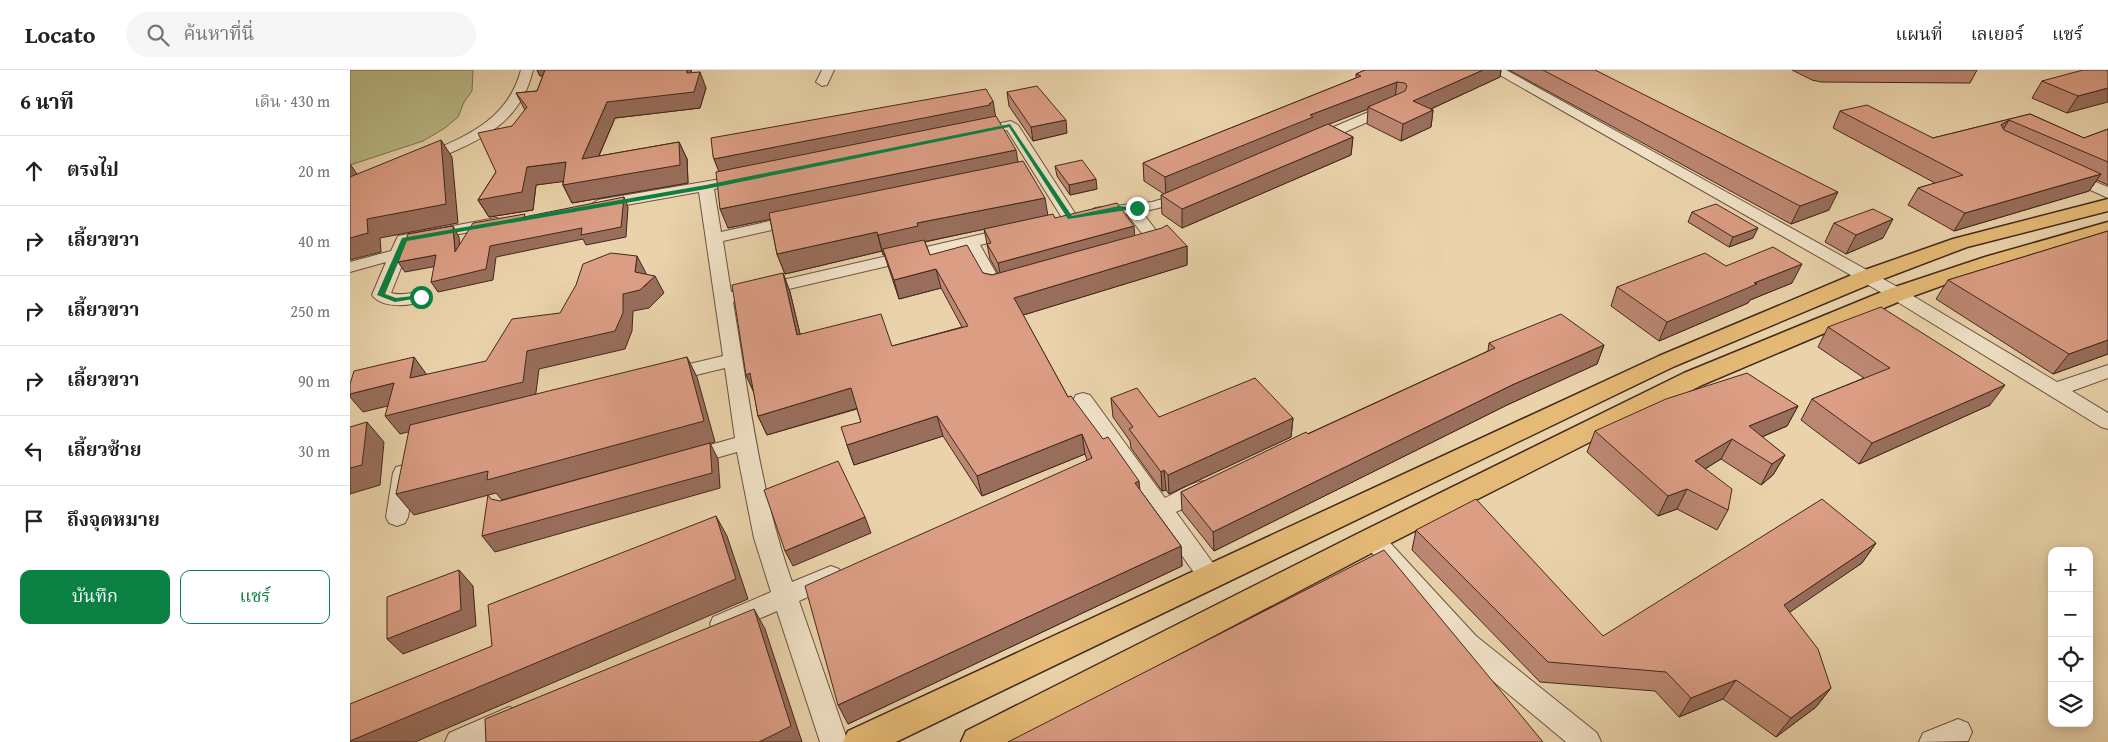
<!DOCTYPE html>
<html lang="th">
<meta charset="utf-8">
<style>
body{margin:0;font-family:"Gentium Book Plus","Noto Serif Thai",serif;background:#f6f6f6;color:#222}
.controls{position:absolute;right:15px;bottom:15px;display:grid;overflow:hidden;border-radius:10px;box-shadow:0 2px 12px #0003}
.controls button{width:45px;height:45px;display:grid;place-items:center;padding:0;border:0;border-bottom:1px solid #e0e0e0;background:#fff;color:#222;font:25px sans-serif}
.stop{position:absolute;width:15px;height:15px;margin:-11px;border:4px solid #0b8043;border-radius:50%;background:#fff}
.stop.end{background:#0b8043;border-color:#fff;box-shadow:0 1px 5px #0008}
.list{margin:0;padding:0;list-style:none}
h2{display:flex;justify-content:space-between;align-items:center;height:65px;margin:0;padding:0 20px;font-size:21px}
h2 small{font-size:16px;font-weight:400;color:#767676}
.list li{display:grid;grid-template-columns:32px 1fr auto;gap:15px;align-items:center;box-sizing:border-box;height:70px;padding:0 20px;border-top:1px solid #e0e0e0}
.list b{display:block;font-size:19px;white-space:nowrap}
.list em{font-size:16px;font-style:normal;color:#767676}
.actions{display:flex;gap:10px;padding:15px 20px}
.actions a{flex:1;padding:11px 0;border:1px solid #0b8043;border-radius:10px;text-align:center;font-size:18px;color:#0b8043}
.actions .main{background:#0b8043;color:#fff}
.icon{flex:none;width:28px;height:28px;fill:none;stroke:currentColor;stroke-width:2;stroke-linecap:round;stroke-linejoin:round}
.map{position:relative;flex:none;width:1758px;height:672px;overflow:hidden}
header{display:flex;align-items:center;gap:30px;box-sizing:border-box;height:70px;padding:0 25px;background:#fff;border-bottom:1px solid #e0e0e0}
header strong{font-size:24px}
nav{display:flex;gap:28px;margin-inline-start:auto;font-size:18px}
.search{width:350px;height:45px;background:#f6f6f6;display:flex;align-items:center;gap:12px;box-sizing:border-box;padding:0 18px;border-radius:28px;color:#767676;font-size:19px}
main{display:flex}
aside{flex:1;background:#fff}
.map>svg:first-child{display:block}
.green{fill:#babb87;stroke:#7e7252}
.lines{fill:none;stroke-linecap:round;stroke-linejoin:round}
.minor-casing{stroke:#6c5340;stroke-width:2}
.major-casing{stroke:#42281c;stroke-width:3}
.minor{fill:#f1e2c8;fill-rule:evenodd}
.major{fill:#e5ba76;fill-rule:evenodd}
.wall{fill:#bc8772;stroke:#42281c;fill-rule:evenodd}
.shaded-wall{fill:#996e5c;stroke:#42281c}
.building{fill:#db9d84;stroke:#42281c}
.route{fill:#0b8043}
</style>
<header>
<strong>Locato</strong>
<div class="search"><svg class="icon" aria-label="search" viewBox="0 0 24 24"><circle cx="10" cy="10" r="6"/><path d="M15 15l6 6"/></svg>ค้นหาที่นี่</div>
<nav><a>แผนที่</a><a>เลเยอร์</a><a>แชร์</a></nav>
</header>
<main>
<aside>
<h2>6 นาที<small>เดิน · 430 m</small></h2>
<ul class="list">
<li><svg class="icon" aria-label="ahead" viewBox="0 0 24 24"><path d="M12 20V5M6 11l6-6 6 6"/></svg><div><b>ตรงไป</b></div><em>20 m</em></li>
<li><svg class="icon" aria-label="right" viewBox="0 0 24 24"><path d="M7 20v-9h11M14 6l5 5-5 5"/></svg><div><b>เลี้ยวขวา</b></div><em>40 m</em></li>
<li><svg class="icon" aria-label="right" viewBox="0 0 24 24"><path d="M7 20v-9h11M14 6l5 5-5 5"/></svg><div><b>เลี้ยวขวา</b></div><em>250 m</em></li>
<li><svg class="icon" aria-label="right" viewBox="0 0 24 24"><path d="M7 20v-9h11M14 6l5 5-5 5"/></svg><div><b>เลี้ยวขวา</b></div><em>90 m</em></li>
<li><svg class="icon" aria-label="left" viewBox="0 0 24 24"><path d="M17 20v-9H6M10 6l-5 5 5 5"/></svg><div><b>เลี้ยวซ้าย</b></div><em>30 m</em></li>
<li><svg class="icon" aria-label="arrive" viewBox="0 0 24 24"><path d="M6 21V4h12l-3 4 3 4H6"/></svg><div><b>ถึงจุดหมาย</b></div></li>
</ul>
<div class="actions"><a class="main">บันทึก</a><a>แชร์</a></div>
</aside>
<div class="map">
<svg width="1758" height="672" viewBox="0 0 1758 672">
<rect width="100%" height="100%" fill="#ead3ab"/>
<filter id="stains"><feTurbulence type="fractalNoise" baseFrequency=".004" numOctaves="4"/><feColorMatrix values="0 0 0 0 .2 0 0 0 0 .09 0 0 0 0 .02 0 0 0 .5 -.17"/></filter>
<radialGradient id="worn" r=".72"><stop offset=".6" stop-color="#630" stop-opacity="0"/><stop offset="1" stop-color="#630" stop-opacity=".3"/></radialGradient>
<!-- green -->
<path class="green" d="M0,0H123L122,21L114,32L108,47L95,58L73,71L0,95Z"/>
<g class="lines">
<defs>
<path id="minor" d="M171,0H183C172,46 142,65 100,83C90,88 79,96 68,93L66,90L68,87C114,67 157,52 171,0Z
M472,0H484L477,15L472,16L466,12Z
M1141,0H1156L1553,220L1707,312L1758,295V308L1722,321L1758,343V359L1751,357L1541,228Z
M1042,32L1049,36L1047,39L968,74H958L956,71L958,68Z
M661,51L668,55L728,148L726,151H714L657,60L626,66L619,62L621,59Z
M1719,101L1758,117V128L1714,108L1712,105L1714,102Z
M394,105L401,109L399,112L364,119L371,162L447,145L455,150L453,153L373,171L381,222L663,157L671,162L669,165L630,175L650,210H662L665,214L662,218L645,222L639,221L636,217L615,178L383,232C399,327 410,422 442,512L481,496L489,499L493,506L489,513L449,531L498,672H470L427,541L372,565L363,561L360,554L363,547L421,522L404,468L387,382L338,396L331,393L327,388L331,383L385,368L375,298L317,312L310,311L307,306L310,301L373,286L349,122L248,140L240,135L248,130Z
M836,122L841,124L844,127L841,130L792,142L815,172C810,179 797,181 789,179L787,176L789,173L797,170L777,144L745,148L737,143L745,138L802,132Z
M146,148L152,150L154,153L152,156L61,173L41,223C53,227 65,220 77,223L80,227L77,231C62,235 33,240 22,225L36,192L0,202V192L41,181L48,166Z
M733,323L740,325L815,428C830,421 848,407 864,412L867,418L864,424L826,442L868,500L872,507L868,514L860,517L852,514L726,335L723,330L726,325Z
M54,395L62,397L65,403L58,447L55,453L47,456L39,453L36,447L43,403L46,397Z
M1023,460L1031,463L1126,566L1247,663L1251,672H1216L1108,582L1015,475L1012,469L1015,463Z
M159,637L169,640L172,649L169,658L138,672H95L99,663Z
M1608,649L1618,653L1622,662L1618,671L1569,672L1573,663Z"/>
<path id="major" d="M1758,129V141L1617,177L1525,212L1325,296L546,672H493L498,661L1309,286L1509,202L1603,169Z
M1758,152V164L1649,195L1555,229L1352,315L1033,477L662,672H611L616,661L1013,461L1334,303L1539,219L1635,187Z"/>
</defs>
<!-- minor casing -->
<use href="#minor" class="minor-casing"/>
<!-- major casing -->
<use href="#major" class="major-casing"/>
<!-- minor -->
<use href="#minor" class="minor"/>
<!-- major -->
<use href="#major" class="major"/>
</g>
<!-- wall -->
<path class="wall" d="M187,0H341L342,3L356,18L350,38L265,48L249,86L329,72L337,89L338,113L222,133L213,115V111L186,115L183,140L139,147L128,130L146,102L175,40L166,23L187,21L193,6H190Z
M1015,0H1151L1150,7L1081,39L1083,40L1081,57L1051,71L1017,54L1018,39L978,54L1003,67L1001,85L832,158L812,144L811,125L814,124L794,111L793,93L1006,8V4Z
M1159,0H1245L1479,140L1441,154Z
M1442,0H1627L1620,13L1471,12L1462,10Z
M1758,0L1717,43L1682,28L1692,11Z
M657,22L717,63L683,71L659,36Z
M1490,41L1583,68L1680,44L1734,68L1758,59V115L1747,110L1739,121L1604,161L1558,135L1568,118L1585,113L1483,58Z
M645,46L668,92L697,146L785,166L837,176V195L673,245L718,327L790,420L831,476L832,496L498,654L737,390L735,384L632,426L593,366L504,395L497,375L511,352L507,339L417,365L408,346L404,323L396,305L433,203L440,222L450,264L542,276L612,257L591,218L549,229L534,184L533,185L532,181L435,204L427,184L420,149L378,158L369,101L363,86ZM634,159L640,189L648,203L642,205L633,203L580,185L575,172Z
M705,96L747,119L720,125L707,106Z
M1342,142L1403,168L1379,177L1338,152Z
M1484,153L1533,168L1496,184L1475,172Z
M1758,161V284L1703,304L1586,229L1598,210Z
M1376,196L1442,213L1400,230L1398,233L1309,271L1261,236L1267,217Z
M1478,257L1640,335L1509,394L1451,350L1462,329L1514,308L1468,277Z
M1139,273L1254,275L1247,294L1157,335L864,481L832,441L831,422L1138,281Z
M761,328L809,347L943,348L941,367L819,424L816,420L812,421L781,378L780,371L763,347Z
M1448,336L1437,356L1412,367L1435,385L1423,405L1411,415L1371,389L1355,399L1378,440L1367,460L1327,439L1308,446L1237,382L1245,361Z
M1066,460L1253,566L1526,473L1512,493L1439,542L1481,618L1466,637L1426,667L1373,629L1329,647L1305,621L1190,612L1062,480Z"/>
<!-- shaded-wall -->
<path class="shaded-wall" d="M187,0H205L207,4L190,6Z
M337,0H341L344,19L337,3Z
M1133,0H1151L1150,7L1061,48L1063,31Z
M350,2L356,18L350,38L265,48L240,106L232,89L257,32Z
M1047,12L1045,28L1018,37V39L962,61L816,125L815,107L960,45Z
M1758,18V32L1717,43L1728,26Z
M643,31L646,49L371,107L364,89L639,34Z
M1083,40L1081,57L1051,71L1053,54Z
M716,50L717,63L683,71L681,57Z
M1659,50L1649,66L1651,55Z
M1003,67L1001,85L832,158V139Z
M91,70L102,87L108,153L30,168L31,182L0,190V168Z
M329,72L337,89L338,113L222,133L213,115Z
M666,80L669,98L378,158L370,139Z
M216,92L225,110L186,115L183,140L139,147L128,130L177,97Z
M0,94L11,110L0,115Z
M1751,104L1739,121L1604,161L1615,143Z
M746,109L747,119L720,125L719,115Z
M1488,122L1479,140L1441,154L1450,136Z
M274,127L278,137L276,167L236,175L233,169L146,187L143,210L88,222L81,212L140,176Z
M695,128L698,146L573,172L533,185L528,165L567,153Z
M1543,149L1533,168L1496,184L1506,165Z
M103,156L109,167L111,192L105,182Z
M784,156L785,171L651,208L648,193Z
M1408,158L1403,168L1379,177L1383,167Z
M527,162L532,181L435,204L427,184Z
M837,176V195L667,247L664,228Z
M86,185L93,195L55,202L48,192Z
M287,186L296,203L294,217L305,206L314,223L299,238L283,241L282,261L275,279L189,299L185,330L50,364L35,346L177,281L273,224L285,202Z
M1452,194L1442,213L1400,230L1398,233L1309,271L1317,252L1404,213Z
M586,199L591,218L549,229L544,210Z
M433,203L440,222L455,285L447,265Z
M1758,270V284L1703,304L1719,284Z
M1254,275L1247,294L1157,335L864,481L863,462L1162,315Z
M64,287L77,305L60,308Z
M337,287L347,307L365,372L152,430L146,423L64,445L46,424Z
M400,303L405,324L396,305Z
M44,313L58,331L13,342L0,327V324Z
M1655,315L1640,335L1509,394L1522,373Z
M501,318L508,338L417,365L408,346Z
M1448,336L1437,356L1392,375L1399,356Z
M587,346L593,366L504,395L497,375Z
M943,348L941,367L819,424L818,405Z
M17,352L34,372L30,415L0,424V398Z
M732,364L735,384L632,426L627,406Z
M1382,369L1371,389L1335,411L1345,391Z
M360,373L368,389L370,418L145,482L132,466Z
M1435,385L1423,405L1411,415L1422,394Z
M814,400L816,420L812,421L811,402Z
M789,411L791,431L785,413Z
M1337,419L1327,439L1308,446L1318,426Z
M366,446L377,466L398,529L65,672H0V671Z
M515,447L521,463L443,496L435,481Z
M1526,473L1512,493L1421,555L1434,535Z
M831,476L832,496L498,654L488,635Z
M109,500L123,516L126,556L53,584L37,569Z
M404,539L415,559L452,672H409Z
M1386,610L1373,629L1329,647L1341,628Z
M1481,618L1466,637L1426,667L1441,648Z"/>
<!-- building -->
<path class="building" d="M195,0H337V3L350,2L344,22L257,32L232,89L329,72L330,95L213,115L216,92L177,97L172,122L128,130L146,102L128,63L162,56L177,37L166,23L187,21Z
M1015,0H1133L1063,31L1083,40L1053,54L1018,37L1055,21L1057,16L1055,13L1047,12L960,45L963,47L815,107L793,93L1011,6L1006,4Z
M1193,0H1245L1488,122L1450,136Z
M1733,0H1758V18L1728,26L1692,11Z
M687,16L716,50L681,57L657,22Z
M636,19L643,31L639,34L640,35L364,89L363,86L361,68Z
M1517,35L1583,68L1680,44L1734,68L1758,59V92L1659,50L1651,55L1654,60L1751,104L1615,143L1568,118L1613,105L1490,41Z
M646,46L666,80L370,139L366,102Z
M978,54L1003,67L832,139L811,125Z
M91,70L96,134L17,149L18,163L0,168V107Z
M732,90L746,109L719,115L705,96Z
M673,91L695,128L567,153L568,156L528,165L527,162L427,184L419,143Z
M274,127L271,157L231,165L232,158L140,176L136,199L81,212L86,185L48,192L58,164L103,156L105,182L123,153L175,144L174,147Z
M767,133L784,156L648,193L637,174L641,173L634,159L703,144L705,148Z
M1366,134L1408,158L1383,167L1342,142Z
M1523,139L1543,149L1506,165L1484,153Z
M817,155L837,176L664,228L718,327L721,326L753,369L758,367L789,411L785,413L831,476L488,635L455,516L742,388L732,364L627,406L587,346L497,375L491,357L511,352L501,318L408,346L400,303L396,305L382,215L433,203L447,265L531,244L542,276L618,256L586,199L544,210L533,179L574,170L580,185L617,175L633,203L642,205L812,158Z
M1758,161V270L1719,284L1598,210Z
M1423,177L1452,194L1404,213L1407,214L1317,252L1267,217L1355,183L1376,196Z
M261,183L287,186L285,202L305,206L290,220L273,224V243L265,261L177,281L173,312L35,346L44,313L0,324V314L4,301L64,287L60,308L136,291L162,249L210,243L226,215L233,194Z
M1531,237L1655,315L1522,373L1462,329L1540,298L1478,257Z
M1211,244L1254,275L1162,315L863,462L831,422L956,362L958,364L1145,278L1139,273Z
M337,287L354,351L137,410L138,401L46,424L60,355Z
M1397,303L1448,336L1399,356L1435,385L1422,394L1382,369L1345,391L1382,419L1378,440L1337,419L1318,426L1245,361L1316,329Z
M905,308L943,348L818,405L814,400L811,402L779,359L783,357L761,328L787,318L809,347Z
M17,352L12,395L0,398V357Z
M360,373L362,403L132,466L138,425L141,429L150,431Z
M488,391L515,447L435,481L414,420Z
M1126,429L1253,566L1472,429L1526,473L1434,535L1468,579L1481,618L1441,648L1386,610L1341,628L1316,602L1198,592L1066,460Z
M366,446L386,509L0,671V634L142,576L138,535Z
M1034,480L1193,672H658Z
M109,500L111,540L37,569V527Z
M404,539L441,656L409,672H136L135,649Z"/>
<!-- route -->
<path class="route" d="M660,54L722,146L769,136L790,138L718,149L659,57L356,119L57,171L35,224L46,228L71,225L75,227L45,232L27,225L52,168L356,115Z"/>
<rect width="100%" height="100%" filter="url(#stains)"/>
<rect width="100%" height="100%" fill="url(#worn)"/>
</svg>
<div class="controls">
<button>+</button>
<button>−</button>
<button><svg class="icon" aria-label="locate" viewBox="0 0 24 24"><circle cx="12" cy="12" r="6"/><path d="M12 2v4M12 18v4M2 12h4M18 12h4"/></svg></button>
<button><svg class="icon" aria-label="layers" viewBox="0 0 24 24"><path d="M12 4l9 5-9 5-9-5zM3 14l9 5 9-5"/></svg></button>
</div>
<div class="stop" style="left:71px;top:227px"></div>
<div class="stop end" style="left:787px;top:138px"></div>
</div>
</main>
